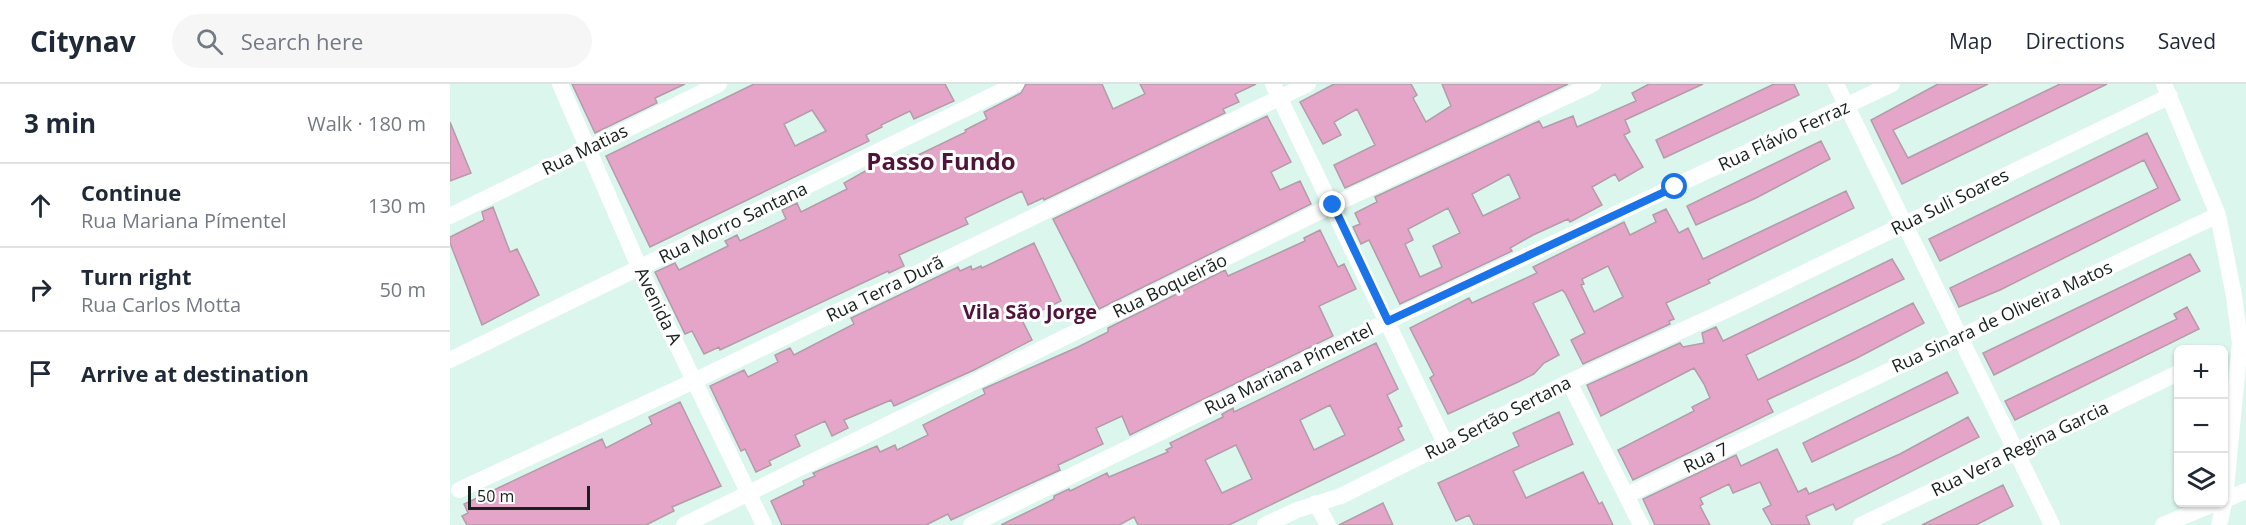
<!DOCTYPE html>
<meta charset="utf-8">
<style>
body{margin:0;font-family:"Open Sans",sans-serif;background:#f6f6f7;color:#1f2937}
.controls{position:absolute;right:18px;bottom:18px;display:grid;overflow:hidden;border-radius:9px;box-shadow:0 2px 4px #0004}
.controls button{width:54px;height:54px;display:grid;place-items:center;padding:0;border:0;border-bottom:2px solid #e0e1e3;background:#fff;color:#1f2937;font:30px sans-serif}
.scale{position:absolute;left:18px;bottom:15px;width:122px;box-sizing:border-box;padding-left:6px;border:3px solid #17211e;border-top:0;font-size:16px;line-height:21px;white-space:nowrap;color:#17211e;-webkit-text-stroke:4px #fff;paint-order:stroke}
.stop{position:absolute;width:18px;height:18px;margin:-14px;border:4px solid #1a73e8;border-radius:50%;background:#fff}
.stop.end{background:#1a73e8;border-color:#fff;box-shadow:0 2px 6px #0008}
.list{margin:0;padding:0;list-style:none}
h2{display:flex;justify-content:space-between;align-items:center;height:78px;margin:0;padding:0 24px;font-size:26px}
h2 small{font-size:20px;font-weight:400;color:#747a83}
.list li{display:grid;grid-template-columns:39px 1fr auto;gap:18px;align-items:center;box-sizing:border-box;height:84px;padding:0 24px;border-top:2px solid #e0e1e3}
.list b{display:block;font-size:22px;white-space:nowrap}
.list p{margin:0;font-size:20px;white-space:nowrap;color:#747a83}
.list em{font-size:20px;font-style:normal;color:#747a83}
.icon{flex:none;width:33px;height:33px;fill:none;stroke:currentColor;stroke-width:2;stroke-linecap:round;stroke-linejoin:round}
.map{position:relative;flex:none;width:1796px;height:441px;overflow:hidden}
header{display:flex;align-items:center;gap:36px;box-sizing:border-box;height:84px;padding:0 30px;background:#fff;border-bottom:2px solid #e0e1e3}
header strong{font-size:28px}
nav{display:flex;gap:33px;margin-inline-start:auto;font-size:21px}
.search{width:420px;height:54px;background:#f6f6f7;display:flex;align-items:center;gap:15px;box-sizing:border-box;padding:0 21px;border-radius:33px;color:#747a83;font-size:22px}
main{display:flex}
aside{flex:1;background:#fff}
.map>svg:first-child{display:block}
.building{fill:#e4a5c8;stroke:#b39ca8;stroke-width:1.5;fill-rule:evenodd}
.lines{fill:none;stroke-linecap:round;stroke-linejoin:round}
.minor{stroke:#fff;stroke-width:16}
.route{stroke:#1a73e8;stroke-width:8}
.labels{text-anchor:middle;stroke-width:6;stroke-linejoin:round;paint-order:stroke}
.street-label{font-size:18px;fill:#17211e;stroke:#fff}
.neighbourhood-label{font-size:20px;font-weight:bold;fill:#50143b;stroke:#fff}
.district-label{font-size:24px;font-weight:bold;fill:#50143b;stroke:#fff}
</style>
<header>
<strong>Citynav</strong>
<div class="search"><svg class="icon" aria-label="search" viewBox="0 0 24 24"><circle cx="10" cy="10" r="6"/><path d="M15 15l6 6"/></svg>Search here</div>
<nav><a>Map</a><a>Directions</a><a>Saved</a></nav>
</header>
<main>
<aside>
<h2>3 min<small>Walk · 180 m</small></h2>
<ul class="list">
<li><svg class="icon" aria-label="ahead" viewBox="0 0 24 24"><path d="M12 20V5M6 11l6-6 6 6"/></svg><div><b>Continue</b><p>Rua Mariana Pímentel</p></div><em>130 m</em></li>
<li><svg class="icon" aria-label="right" viewBox="0 0 24 24"><path d="M7 20v-9h11M14 6l5 5-5 5"/></svg><div><b>Turn right</b><p>Rua Carlos Motta</p></div><em>50 m</em></li>
<li><svg class="icon" aria-label="arrive" viewBox="0 0 24 24"><path d="M6 21V4h12l-3 4 3 4H6"/></svg><div><b>Arrive at destination</b></div></li>
</ul>
</aside>
<div class="map">
<svg width="1796" height="441" viewBox="0 0 1796 441">
<rect width="100%" height="100%" fill="#dbf6ed"/>
<!-- building -->
<path class="building" d="M122,0H235L205,14L207,19L145,49Z
M304,0H495L504,17L464,35L460,27L431,41L432,43L416,51L419,57L200,163L156,72ZM362,26L376,47L345,62L334,40Z
M576,0H652L663,25L695,10L690,0H806L785,10L789,18L773,25L775,29L594,116L593,114L578,121L572,107L515,134L518,140L449,171L454,182L439,189L438,187L270,266L269,263L254,270L242,247L235,250L205,188L225,179L229,186L278,162L275,157L287,151L290,157L336,135L332,126L347,119L351,128L397,105L394,99L440,73L443,78L458,71L460,75L516,48L515,46L537,35L534,28L571,9Z
M884,0H961L967,11L963,14L976,38L1001,22L992,0H1118L895,104L884,81L925,61L907,25L884,38L891,51L873,60L850,18Z
M1199,0H1253L1175,36L1180,48L1174,51L1193,83L1169,97L1165,90L1142,103L1152,121L1120,138L1118,135L1083,151L1060,164L1062,167L950,220L919,156L911,160L903,143L910,140L905,129L927,118L925,113L1089,37L1093,44L1123,32L1127,43L1186,17L1182,9ZM1059,90L1070,114L1033,132L1022,110ZM998,124L1010,149L983,162L992,183L970,193L955,160L963,156L958,145Z
M1324,0H1344L1349,11L1214,74L1206,56Z
M1488,0H1538L1443,46L1458,74L1610,0H1657L1452,100L1421,36Z
M817,32L841,78L821,88L830,106L850,97L861,120L649,225L603,135Z
M0,38L21,89L0,97Z
M1697,49L1730,116L1550,206L1509,223L1500,204L1708,104L1694,76L1490,177L1479,155Z
M1371,57L1380,75L1306,114L1246,141L1237,122Z
M1396,107L1404,124L1284,183L1258,196L1260,199L1216,219L1224,235L1219,237L1220,240L1133,280L1121,256L1135,249L1115,209L1112,206L1083,219L1109,271L1094,279L1084,290L1068,298L998,330L980,294L984,291L960,244L1019,214L1022,219L1087,189L1083,183L1174,138L1180,151L1206,138L1203,131L1216,125L1229,149L1238,144L1253,175ZM1158,182L1173,213L1144,228L1131,201L1134,200L1132,195Z
M43,123L60,168L67,165L89,211L32,241L0,159V153L34,136L32,128Z
M870,146L888,183L894,180L906,205L869,222L883,252L680,351L672,332L646,344L653,360L608,381L610,386L501,436L498,430L476,441H332L321,417L354,401L353,397L365,392L363,389L427,362L430,368L445,361L447,366L478,351L473,341L535,310L533,305L628,263L658,248V244L775,186L778,192L855,157L854,154Z
M584,159L611,217L572,236L582,256L524,286L444,322L441,316L394,336L398,344L382,352L375,337L345,351L350,362L319,377L321,381L306,388L295,365L291,367L260,302L294,286L298,293L328,278L325,271L340,264L344,271L404,240L401,234L508,183L510,187L521,182L522,186L531,182L532,184Z
M1740,170L1750,187L1544,291L1533,269Z
M1442,175L1454,195L1296,271L1308,296L1463,219L1474,239L1405,275L1317,316L1323,328L1183,396L1168,366L1244,327L1242,323L1260,314L1254,300L1244,284L1151,332L1137,301L1230,259L1233,263L1254,259L1252,249L1266,243L1273,257Z
M1737,223L1749,245L1565,336L1555,317L1727,235L1724,230Z
M926,259L948,305L937,311L952,342L948,344L954,356L924,371L779,441H688L684,433L669,441H551L604,415V412L619,405L620,407L657,389L659,393L718,368L716,366L722,363L720,359L773,333L772,330L783,324L784,328ZM880,321L895,351L864,366L850,336ZM786,361L802,395L772,409L755,376Z
M1497,288L1508,309L1362,378L1353,359Z
M230,318L271,402L222,423L224,427L196,441H17L12,432L18,429L14,420L152,355L156,364L202,340L199,333Z
M1109,328L1123,360L1063,387L1076,414L1133,388L1149,420L1152,418L1163,441H1024L1019,431L1006,437L988,399L1069,362L1063,349Z
M1518,333L1529,353L1386,426L1383,420L1356,432L1360,441H1322L1313,425L1321,421L1310,398L1283,409L1279,400L1250,414L1253,420L1250,422L1260,441H1205L1193,415L1286,371L1291,382L1327,365L1348,408L1356,404L1359,410L1450,370Z
M1553,401L1563,422L1526,441H1472Z
M933,419L943,441H889Z"/>
<g class="lines">
<!-- minor -->
<path class="minor" d="M110,0L190,185L314,441
M823,0L996,361
M1386,0L1602,441
M1714,0L1768,131L1784,212L1790,259L1775,415L1769,441
M0,132L269,0
M0,276L566,0
M1119,298L1191,441
M9,406L244,297L858,0
M1177,411L1768,131
M1774,416L1796,407
M866,419L878,441
M234,441L883,121L1143,0
M521,441L938,237L1442,0
M815,441L847,426L891,412L1119,298L1281,224L1720,12
M1411,441L1728,289
M1713,441L1768,418"/>
</g>
<g class="lines">
<!-- route -->
<path class="route" d="M883,121L938,237L1225,103"/>
</g>
<g class="labels">
<!-- street labels -->
<g class="street-label">
<text transform="translate(1334 52) rotate(-25)" y="6">Rua Flávio Ferraz</text>
<text transform="translate(135 66) rotate(-26)" y="6">Rua Matias</text>
<text transform="translate(1500 118) rotate(-26)" y="6">Rua Suli Soares</text>
<text transform="translate(283 139) rotate(-26)" y="6">Rua Morro Santana</text>
<text transform="translate(720 202) rotate(-26)" y="6">Rua Boqueirão</text>
<text transform="translate(435 205) rotate(-26)" y="6">Rua Terra Durã</text>
<text transform="translate(208 222) rotate(64)" y="6">Avenida A</text>
<text transform="translate(1552 233) rotate(-25)" y="6">Rua Sinara de Oliveira Matos</text>
<text transform="translate(839 285) rotate(-26)" y="6">Rua Mariana Pímentel</text>
<text transform="translate(1048 334) rotate(-27)" y="6">Rua Sertão Sertana</text>
<text transform="translate(1570 365) rotate(-26)" y="6">Rua Vera Regina Garcia</text>
<text transform="translate(1256 374) rotate(-25)" y="6">Rua 7</text>
</g>
<!-- neighbourhood labels -->
<g class="neighbourhood-label">
<text x="580" y="235">Vila São Jorge</text>
</g>
<!-- district labels -->
<g class="district-label">
<text x="491" y="86">Passo Fundo</text>
</g>
</g>
</svg>
<div class="controls">
<button>+</button>
<button>−</button>
<button><svg class="icon" aria-label="layers" viewBox="0 0 24 24"><path d="M12 4l9 5-9 5-9-5zM3 14l9 5 9-5"/></svg></button>
</div>
<div class="scale">50 m</div>
<div class="stop" style="left:1225px;top:103px"></div>
<div class="stop end" style="left:883px;top:121px"></div>
</div>
</main>
